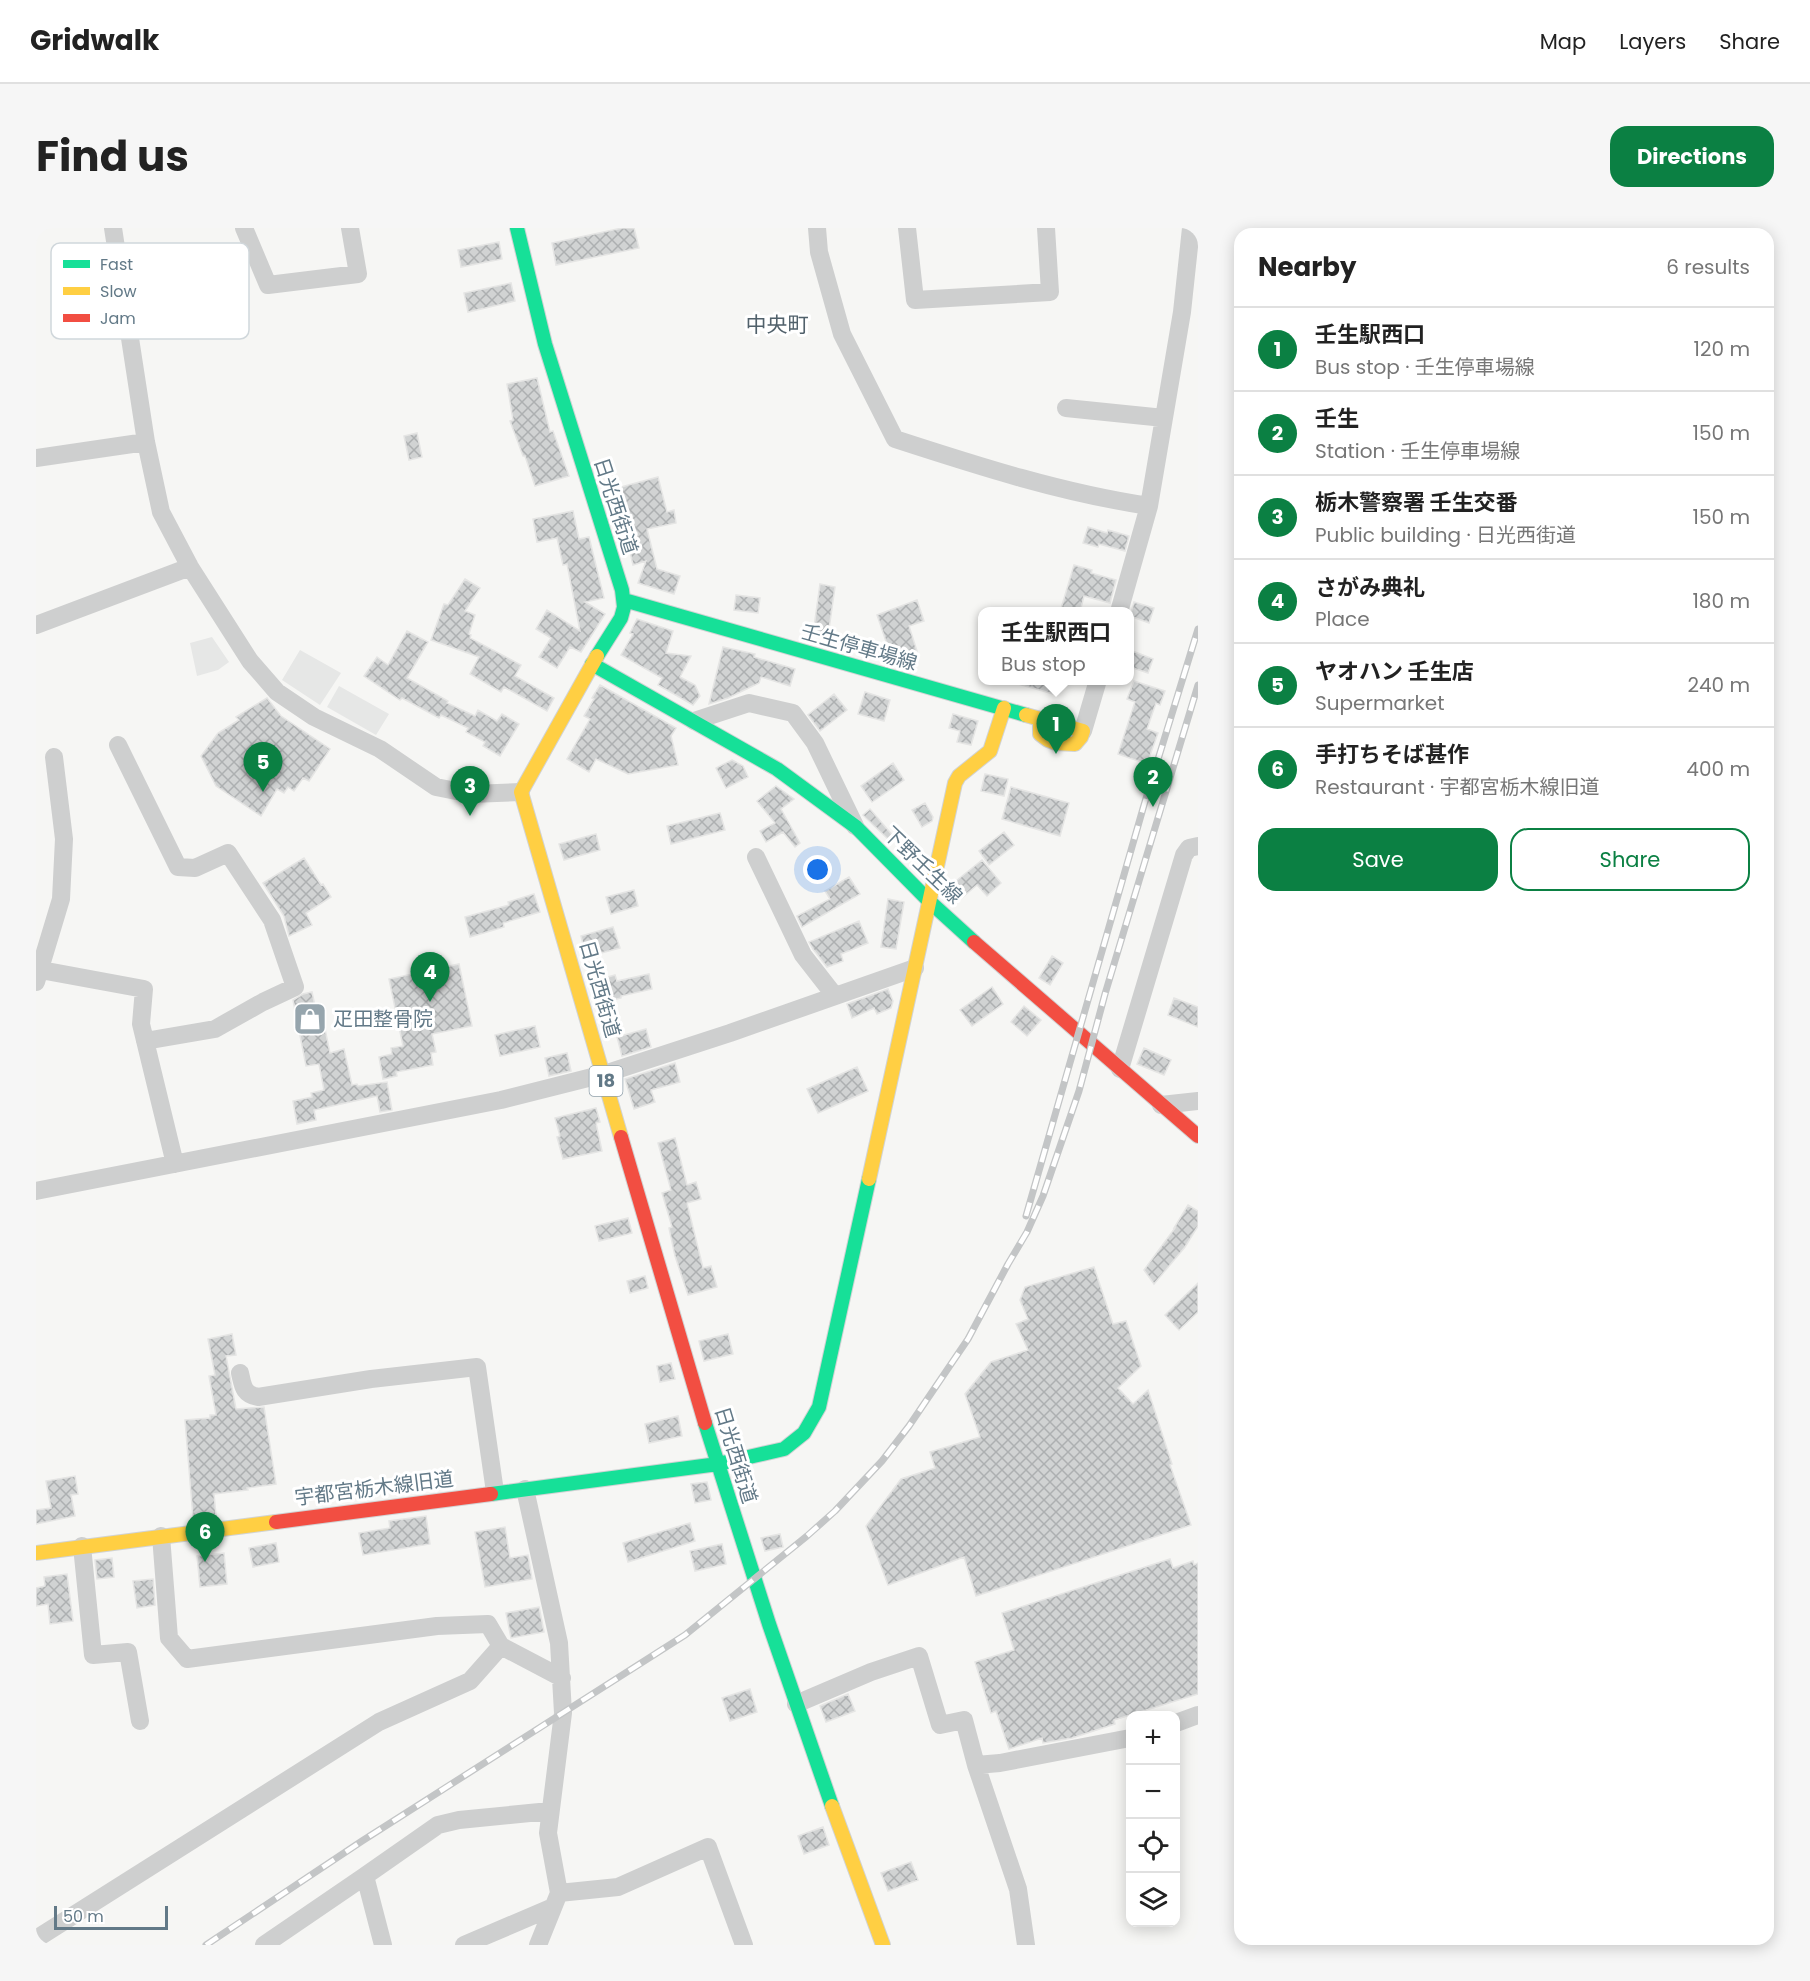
<!DOCTYPE html>
<meta charset="utf-8">
<style>
body{margin:0;font-family:Poppins,"Noto Sans JP",sans-serif;background:#f6f6f6;color:#222}
.controls{position:absolute;right:18px;bottom:18px;display:grid;overflow:hidden;border-radius:12px;box-shadow:0 3px 15px #0003}
.controls button{width:54px;height:54px;display:grid;place-items:center;padding:0;border:0;border-bottom:2px solid #e0e0e0;background:#fff;color:#222;font:30px sans-serif}
.scale{position:absolute;left:18px;bottom:15px;width:114px;box-sizing:border-box;padding-left:6px;border:3px solid #627987;border-top:0;font-size:16px;line-height:21px;white-space:nowrap;color:#627987;-webkit-text-stroke:4px #fff;paint-order:stroke}
.you{position:absolute;left:782px;top:642px;width:21px;height:21px;margin:-15px;border:4px solid #fff;border-radius:50%;background:#1a73e8;box-shadow:0 0 0 9px #1a73e833}
.badge{display:grid;place-items:center;width:39px;height:39px;border-radius:50%;background:#0b8043;color:#fff;font-size:20px;font-weight:700}
.pin{position:absolute;translate:-50% -50px;filter:drop-shadow(0 2px 3px #0008)}
.pin::after{content:'';position:absolute;top:32px;width:21px;height:18px;background:inherit;clip-path:polygon(0 0,100% 0,50% 100%)}
.popup{position:absolute;left:942px;top:379px;width:156px;height:78px;box-sizing:border-box;display:grid;place-content:center;border-radius:12px;background:#fff;filter:drop-shadow(0 2px 4px #0005);font-size:20px;white-space:nowrap;color:#767676}
.popup b{font-size:22px;color:#222}
.popup::after{content:'';position:absolute;left:50%;top:100%;margin-left:-12px;border:12px solid transparent;border-top-color:#fff}
.list{margin:0;padding:0;list-style:none}
h2{display:flex;justify-content:space-between;align-items:center;height:78px;margin:0;padding:0 24px;font-size:26px}
h2 small{font-size:20px;font-weight:400;color:#767676}
.list li{display:grid;grid-template-columns:39px 1fr auto;gap:18px;align-items:center;box-sizing:border-box;height:84px;padding:0 24px;border-top:2px solid #e0e0e0}
.list b{display:block;font-size:22px;white-space:nowrap}
.list p{margin:0;font-size:20px;white-space:nowrap;color:#767676}
.list em{font-size:20px;font-style:normal;color:#767676}
.actions{display:flex;gap:12px;padding:18px 24px}
.actions a{flex:1;padding:14px 0;border:2px solid #0b8043;border-radius:18px;text-align:center;font-size:21px;color:#0b8043}
.actions .main{background:#0b8043;color:#fff}
.icon{flex:none;width:33px;height:33px;fill:none;stroke:currentColor;stroke-width:2;stroke-linecap:round;stroke-linejoin:round}
.map{position:relative;flex:none;width:1162px;height:1717px;overflow:hidden;border-radius:18px}
header{display:flex;align-items:center;gap:36px;box-sizing:border-box;height:84px;padding:0 30px;background:#fff;border-bottom:2px solid #e0e0e0}
header strong{font-size:28px}
nav{display:flex;gap:33px;margin-inline-start:auto;font-size:21px}
.intro{display:flex;align-items:center;justify-content:space-between;box-sizing:border-box;height:144px;padding:0 36px}
h1{margin:0;font-size:42px}
.button{padding:15px 27px;border-radius:18px;background:#0b8043;color:#fff;font-size:21px;font-weight:700}
main{display:flex;gap:36px;padding:0 36px}
aside{flex:1;background:#fff;border-radius:18px;box-shadow:0 3px 15px #0003}
.map>svg:first-child{display:block}
.built{fill:#e6e7e6}
.building{fill:url(#building-cross-hatch);stroke:#e5e5e4;stroke-width:1.5}
.lines{fill:none;stroke-linecap:round;stroke-linejoin:round}
.fast-casing{stroke:#d1d3d4;stroke-width:16}
.slow-casing{stroke:#d1d3d4;stroke-width:16}
.jam-casing{stroke:#d1d3d4;stroke-width:16}
.street{stroke:#cecfcf;stroke-width:18}
.fast{stroke:#16e098;stroke-width:14}
.slow{stroke:#ffcf43;stroke-width:14}
.jam{stroke:#f24e42;stroke-width:14}
.rail-casing{stroke:#c3c5c6;stroke-width:7}
.rail{stroke:#fff;stroke-width:4.5;stroke-dasharray:14;stroke-linecap:butt}
.labels{text-anchor:middle;stroke-width:6;stroke-linejoin:round;paint-order:stroke}
.shield{fill:#fff;stroke:#91a1ab;stroke-width:1.5}
.shield-label{font-size:18px;font-weight:bold;fill:#627987}
.street-label{font-size:20px;fill:#627987;stroke:#fff}
.poi-label{font-size:20px;fill:#627987;stroke:#fff;text-anchor:start}
.neighbourhood-label{font-size:21px;fill:#51616b;stroke:#fff}
.key{fill:#fff;stroke:#d0d7db;stroke-width:1.5}
.key-label{font-size:16px;fill:#627987}
</style>
<header>
<strong>Gridwalk</strong>
<nav><a>Map</a><a>Layers</a><a>Share</a></nav>
</header>
<div class="intro"><h1>Find us</h1><a class="button">Directions</a></div>
<main>
<div class="map">
<svg width="1162" height="1717" viewBox="0 0 1162 1717">
<defs>
<pattern id="building-cross-hatch" width="8" height="8" patternUnits="userSpaceOnUse" patternTransform="scale(1.5)"><rect width="8" height="8" fill="#d1d3d3"/><path d="M0 0l8 8M0 8l8-8" fill="none" stroke="#adb0b1"/></pattern>
</defs>
<rect width="100%" height="100%" fill="#f6f6f4"/>
<!-- built -->
<path class="built" d="M176,409L193,434L182,442L161,448L154,415Z
M264,422L305,445L284,477L246,452Z
M303,458L353,486L340,507L291,479Z"/>
<!-- building -->
<path class="building" d="M586,0H598L603,20L520,37L516,15Z
M463,14L466,31L425,39L422,22Z
M475,55L479,73L432,84L428,65Z
M501,150L514,204L517,203L533,248L499,258L489,228H487L474,193L477,192L471,156Z
M381,205L386,229L373,232L368,208Z
M622,249L631,284L638,282L640,295L611,301L621,341L644,348L638,366L602,355L610,333L597,337L585,285L581,286L574,262Z
M537,283L543,311L553,309L568,370L549,374L569,386L545,424L534,419L521,440L503,429L515,410L500,401L511,382L544,403L531,336L527,337L521,310L501,314L497,291Z
M1052,299L1071,305L1072,302L1093,308L1089,323L1063,316L1062,319L1047,315Z
M1038,337L1056,342L1055,345L1080,352L1074,375L1048,368L1044,384H1024Z
M429,351L444,360L429,383L439,387L433,406L435,407L434,410L485,437L479,448L518,470L511,483L468,459L465,464L434,446L443,429L395,412L408,376L412,377Z
M784,356L799,359L792,408L777,406Z
M700,367L724,370L722,385L698,382Z
M881,372L888,393L873,398L881,423L856,431L841,387Z
M1098,374L1118,380L1113,395L1094,388Z
M601,391L637,403L630,425L655,428L644,449L659,457L664,468L657,477L622,457L626,450L585,427L597,406L594,405Z
M371,403L392,414L371,450L412,473L411,475L439,488L442,482L461,493L466,486L483,496L464,528L447,518L449,514L430,504L432,500L405,487L403,490L366,470L364,472L328,448L341,429L352,437Z
M687,419L719,426L718,429L759,441L754,458L725,449L723,455L692,470L673,476Z
M1094,422L1117,431L1112,445L1094,439Z
M982,453H1026L1021,467L982,456Z
M1098,453L1129,463L1124,477L1120,475L1111,501L1122,505L1111,536L1082,526L1099,474L1091,471Z
M564,457L640,500L635,508L642,537L592,546L560,531L553,544L531,531L554,491L548,488L558,471L556,470Z
M829,464L854,472L848,493L822,486Z
M798,466L811,482L784,503L772,487Z
M231,470L245,488L294,521L273,553L267,550L258,563L252,559L248,565L241,561L225,588L180,558L165,528L182,505L203,492L200,489Z
M917,486L942,493L935,517L921,514L924,503L913,500Z
M696,532L707,538L712,549L690,560L680,540Z
M857,535L868,552L836,574L825,558Z
M949,546L972,551L968,568L945,563Z
M740,558L758,571L745,581L764,615L759,619L747,604L730,614L724,603L739,595L721,573Z
M975,559L1033,575L1024,608L966,591Z
M889,575L897,589L896,593L886,599L876,582Z
M834,581L858,609L854,613L827,587Z
M684,585L689,602L635,616L631,598Z
M968,604L978,617L953,637L943,623Z
M560,606L564,622L528,632L523,616Z
M268,630L285,657L287,656L295,669L270,685L276,697L253,708L248,688L227,655Z
M946,632L965,655L951,668L941,657L921,674L910,661Z
M813,649L824,666L766,699L761,688L794,671L789,663Z
M598,662L602,678L575,686L570,669Z
M498,666L504,684L467,695L468,699L434,709L429,689L473,677L472,674Z
M852,671L868,674L860,721L845,719Z
M823,693L832,715L805,726L807,733L791,739L777,721L773,714Z
M577,699L584,720L550,729L545,708Z
M1016,728L1027,735L1014,757L1003,750Z
M423,736L436,798L396,806L400,824L395,825L397,837L360,844L361,848L347,851L343,829L356,826L355,820L367,818L353,751Z
M613,746L616,761L585,768V770L564,775L558,753L579,747L581,753Z
M956,759L967,776L936,798L924,782Z
M852,761L857,773L855,780L841,786L838,780L816,790L811,776Z
M276,764L279,778L284,777L294,825L308,821L316,857L321,856L322,858L351,854L356,882L344,884L341,868L278,882L280,892L261,896L257,873L276,869L275,865L288,862L283,836L270,838L257,772L267,766Z
M1138,770L1162,779V799L1132,787Z
M988,778L1005,792L991,808L975,794Z
M499,798L504,819L464,828L459,807Z
M610,801L615,819L586,828L581,809Z
M1108,820L1135,832L1128,847L1101,836Z
M531,825L535,843L513,848L509,830Z
M639,835L644,854L615,862L619,874L598,881L589,851Z
M821,839L832,863L782,885L771,861Z
M560,880L564,894L560,895L566,923L527,931L521,909L524,908L519,890Z
M639,910L651,957L660,954L665,971L651,975L667,1040L675,1038L681,1059L652,1067L639,1028L633,1000L636,999L626,965L635,962L622,915Z
M1152,977L1162,983V998L1149,1019L1118,1056L1108,1042L1139,1000H1138Z
M592,990L596,1005L563,1013L559,998Z
M1058,1039L1077,1096L1090,1093L1105,1138L1082,1160L1097,1176L1112,1162L1136,1236L1134,1237L1155,1297L940,1368L928,1329L852,1357L830,1298L865,1251L899,1240L894,1224L944,1209L929,1166L955,1134L992,1122L980,1096L992,1091L984,1072L989,1059Z
M609,1048L612,1060L594,1065L591,1053Z
M1162,1055V1084L1143,1102L1129,1087Z
M196,1106L200,1127L190,1128L200,1181L228,1179L240,1256L211,1260L212,1262L178,1266L180,1287L157,1290L149,1192L174,1190V1187H180L173,1148L179,1147L172,1111Z
M692,1106L697,1126L668,1133L663,1113Z
M635,1135L639,1151L624,1154L621,1138Z
M642,1188L646,1208L613,1215L609,1196Z
M39,1248L42,1266L35,1267L39,1288L0,1296V1282L15,1280L10,1253Z
M671,1254L675,1272L659,1275L655,1256Z
M390,1288L394,1316L327,1327L323,1305L354,1300L353,1293Z
M654,1295L659,1313L592,1334L587,1315Z
M469,1299L474,1330L492,1327L496,1351L449,1359L439,1304Z
M744,1306L747,1319L729,1323L725,1310Z
M240,1315L243,1334L217,1339L213,1320Z
M686,1316L690,1336L659,1343L654,1323Z
M188,1325L191,1356L164,1359L161,1328Z
M76,1330L78,1349L61,1351L59,1332Z
M1134,1331L1137,1340L1157,1333L1158,1337L1162,1335V1466L1078,1492L1079,1496L1036,1510L1007,1515L1006,1510L973,1521L960,1483L955,1485L939,1434L978,1422L966,1385Z
M31,1346L37,1393L14,1396L12,1376L0,1378V1360L9,1358L8,1349Z
M117,1351L119,1377L101,1380L97,1353Z
M503,1379L508,1404L475,1410L470,1385Z
M714,1461L721,1484L694,1493L686,1470Z
M812,1466L819,1483L790,1494L784,1478Z
M787,1599L793,1617L768,1626L762,1608Z
M875,1634L882,1652L852,1663L845,1645Z"/>
<g class="lines">
<defs>
<path id="fast" d="M481,0L509,116L586,362L588,379L585,390L561,428
M588,372L990,487
M556,436L741,541L820,599L894,674L938,714
M669,1195L733,1396L796,1578
M455,1266L682,1236L748,1221L768,1205L783,1179L833,951"/>
<path id="slow" d="M561,428L485,564L585,909
M990,487L1047,503L1045,509L1039,516L1020,515L1012,512L1004,506V491
M833,951L919,555L923,548L954,523L968,480
M0,1325L240,1294
M796,1578L847,1717"/>
<path id="jam" d="M938,714L1162,908
M585,909L669,1195
M240,1294L455,1266"/>
</defs>
<!-- fast casing -->
<use href="#fast" class="fast-casing"/>
<!-- slow casing -->
<use href="#slow" class="slow-casing"/>
<!-- jam casing -->
<use href="#jam" class="jam-casing"/>
<!-- street -->
<path class="street" d="M77,0L110,214L125,284L154,339L214,433L241,464L278,489L344,521L400,559L435,566L485,564
M208,0L232,57L322,46L314,0
M781,0L783,24L806,106L859,211C942,238 1026,265 1113,278
M871,0L879,72L1014,64L1010,0
M1030,180L1128,190
M0,230L110,214
M1083,384L1113,278L1146,84L1155,0
M0,397L154,339
M658,493L713,475L757,485L779,515L819,598
M1047,503L1062,452
M82,517L142,639L159,640L192,625L236,692L259,759L227,774L179,801L109,813
M720,629L767,727L799,768
M0,741L108,761L105,796L139,936
M0,754L25,671L28,611L18,529
M1084,841L1148,627L1153,620L1162,618
M1125,877L1162,873
M0,963L465,872L568,846L694,805L879,740
M204,1145C207,1158 207,1166 222,1169L335,1151L441,1139L459,1264
M489,1261L523,1415L527,1485L512,1605L523,1665L502,1717
M125,1308L133,1410L151,1431L401,1398L452,1396L465,1418L526,1450
M46,1318L57,1427L92,1424L104,1493
M760,1476L835,1444L883,1428L904,1497L928,1492L940,1537L964,1535L1094,1510
M1140,1495L1162,1487
M940,1537L982,1661L990,1717
M329,1648L402,1597L423,1592L514,1583
M523,1665L582,1659L672,1619L708,1717
M0,1711L343,1494L434,1453L465,1418
M228,1717L329,1648L347,1717
M428,1717L517,1679"/>
<!-- fast -->
<use href="#fast" class="fast"/>
<!-- slow -->
<use href="#slow" class="slow"/>
<!-- jam -->
<use href="#jam" class="jam"/>
<defs>
<path id="rail" d="M990,988L1108,577L1162,401
M170,1717L326,1613L649,1407L771,1308L799,1283L846,1233L873,1198L932,1111L972,1036L991,1004L1007,968L1043,863L1069,766L1162,457"/>
</defs>
<!-- rail casing -->
<use href="#rail" class="rail-casing"/>
<!-- rail -->
<use href="#rail" class="rail"/>
</g>
<!-- icons -->
<defs>
<symbol id="shop-square" viewBox="-11 -11 22 22"><rect x="-9" y="-9" width="18" height="18" rx="4" fill="#96a5ad" stroke="#fff"/><path d="M-5-2.5h2.3a2.7 3.5 0 0 1 5.4 0H5L5.5 6h-11ZM-1.5-2.5h3a1.5 2.3 0 0 0-3 0Z" fill="#fff"/></symbol>
</defs>
<g fill-rule="evenodd">
<use href="#shop-square" x="255" y="772" width="38" height="38"/>
</g>
<g class="labels">
<!-- shield labels -->
<rect class="shield" x="553.5" y="838" width="33" height="30" rx="4.5"/>
<g class="shield-label">
<text x="570" y="859">18</text>
</g>
<!-- street labels -->
<g class="street-label">
<text transform="translate(580 278) rotate(72)" y="7">日光西街道</text>
<text transform="translate(823 419) rotate(16)" y="7">壬生停車場線</text>
<text transform="translate(887 637) rotate(44)" y="7">下野壬生線</text>
<text transform="translate(564 761) rotate(74)" y="7">日光西街道</text>
<text transform="translate(700 1227) rotate(73)" y="7">日光西街道</text>
<text transform="translate(338 1260) rotate(-7)" y="7">宇都宮栃木線旧道</text>
</g>
<!-- poi labels -->
<g class="poi-label">
<text x="297" y="798">疋田整骨院</text>
</g>
<!-- neighbourhood labels -->
<g class="neighbourhood-label">
<text x="741" y="104">中央町</text>
</g>
</g>
<!-- legend -->
<rect x="15" y="15" width="198" height="96" rx="9" class="key"/>
<rect x="27" y="32" width="27" height="8" fill="#16e098"/>
<rect x="27" y="59" width="27" height="8" fill="#ffcf43"/>
<rect x="27" y="86" width="27" height="8" fill="#f24e42"/>
<g class="key-label">
<text x="64" y="42">Fast</text>
<text x="64" y="69">Slow</text>
<text x="64" y="96">Jam</text>
</g>
</svg>
<div class="controls">
<button>+</button>
<button>−</button>
<button><svg class="icon" aria-label="locate" viewBox="0 0 24 24"><circle cx="12" cy="12" r="6"/><path d="M12 2v4M12 18v4M2 12h4M18 12h4"/></svg></button>
<button><svg class="icon" aria-label="layers" viewBox="0 0 24 24"><path d="M12 4l9 5-9 5-9-5zM3 14l9 5 9-5"/></svg></button>
</div>
<div class="scale">50 m</div>
<div class="you"></div>
<div class="pin badge" style="left:1020px;top:526px">1</div>
<div class="popup"><b>壬生駅西口</b>Bus stop</div>
<div class="pin badge" style="left:1117px;top:579px">2</div>
<div class="pin badge" style="left:434px;top:588px">3</div>
<div class="pin badge" style="left:394px;top:774px">4</div>
<div class="pin badge" style="left:227px;top:564px">5</div>
<div class="pin badge" style="left:169px;top:1334px">6</div>
</div>
<aside>
<h2>Nearby<small>6 results</small></h2>
<ul class="list">
<li><span class="badge">1</span><div><b>壬生駅西口</b><p>Bus stop · 壬生停車場線</p></div><em>120 m</em></li>
<li><span class="badge">2</span><div><b>壬生</b><p>Station · 壬生停車場線</p></div><em>150 m</em></li>
<li><span class="badge">3</span><div><b>栃木警察署 壬生交番</b><p>Public building · 日光西街道</p></div><em>150 m</em></li>
<li><span class="badge">4</span><div><b>さがみ典礼</b><p>Place</p></div><em>180 m</em></li>
<li><span class="badge">5</span><div><b>ヤオハン 壬生店</b><p>Supermarket</p></div><em>240 m</em></li>
<li><span class="badge">6</span><div><b>手打ちそば甚作</b><p>Restaurant · 宇都宮栃木線旧道</p></div><em>400 m</em></li>
</ul>
<div class="actions"><a class="main">Save</a><a>Share</a></div>
</aside>
</main>
